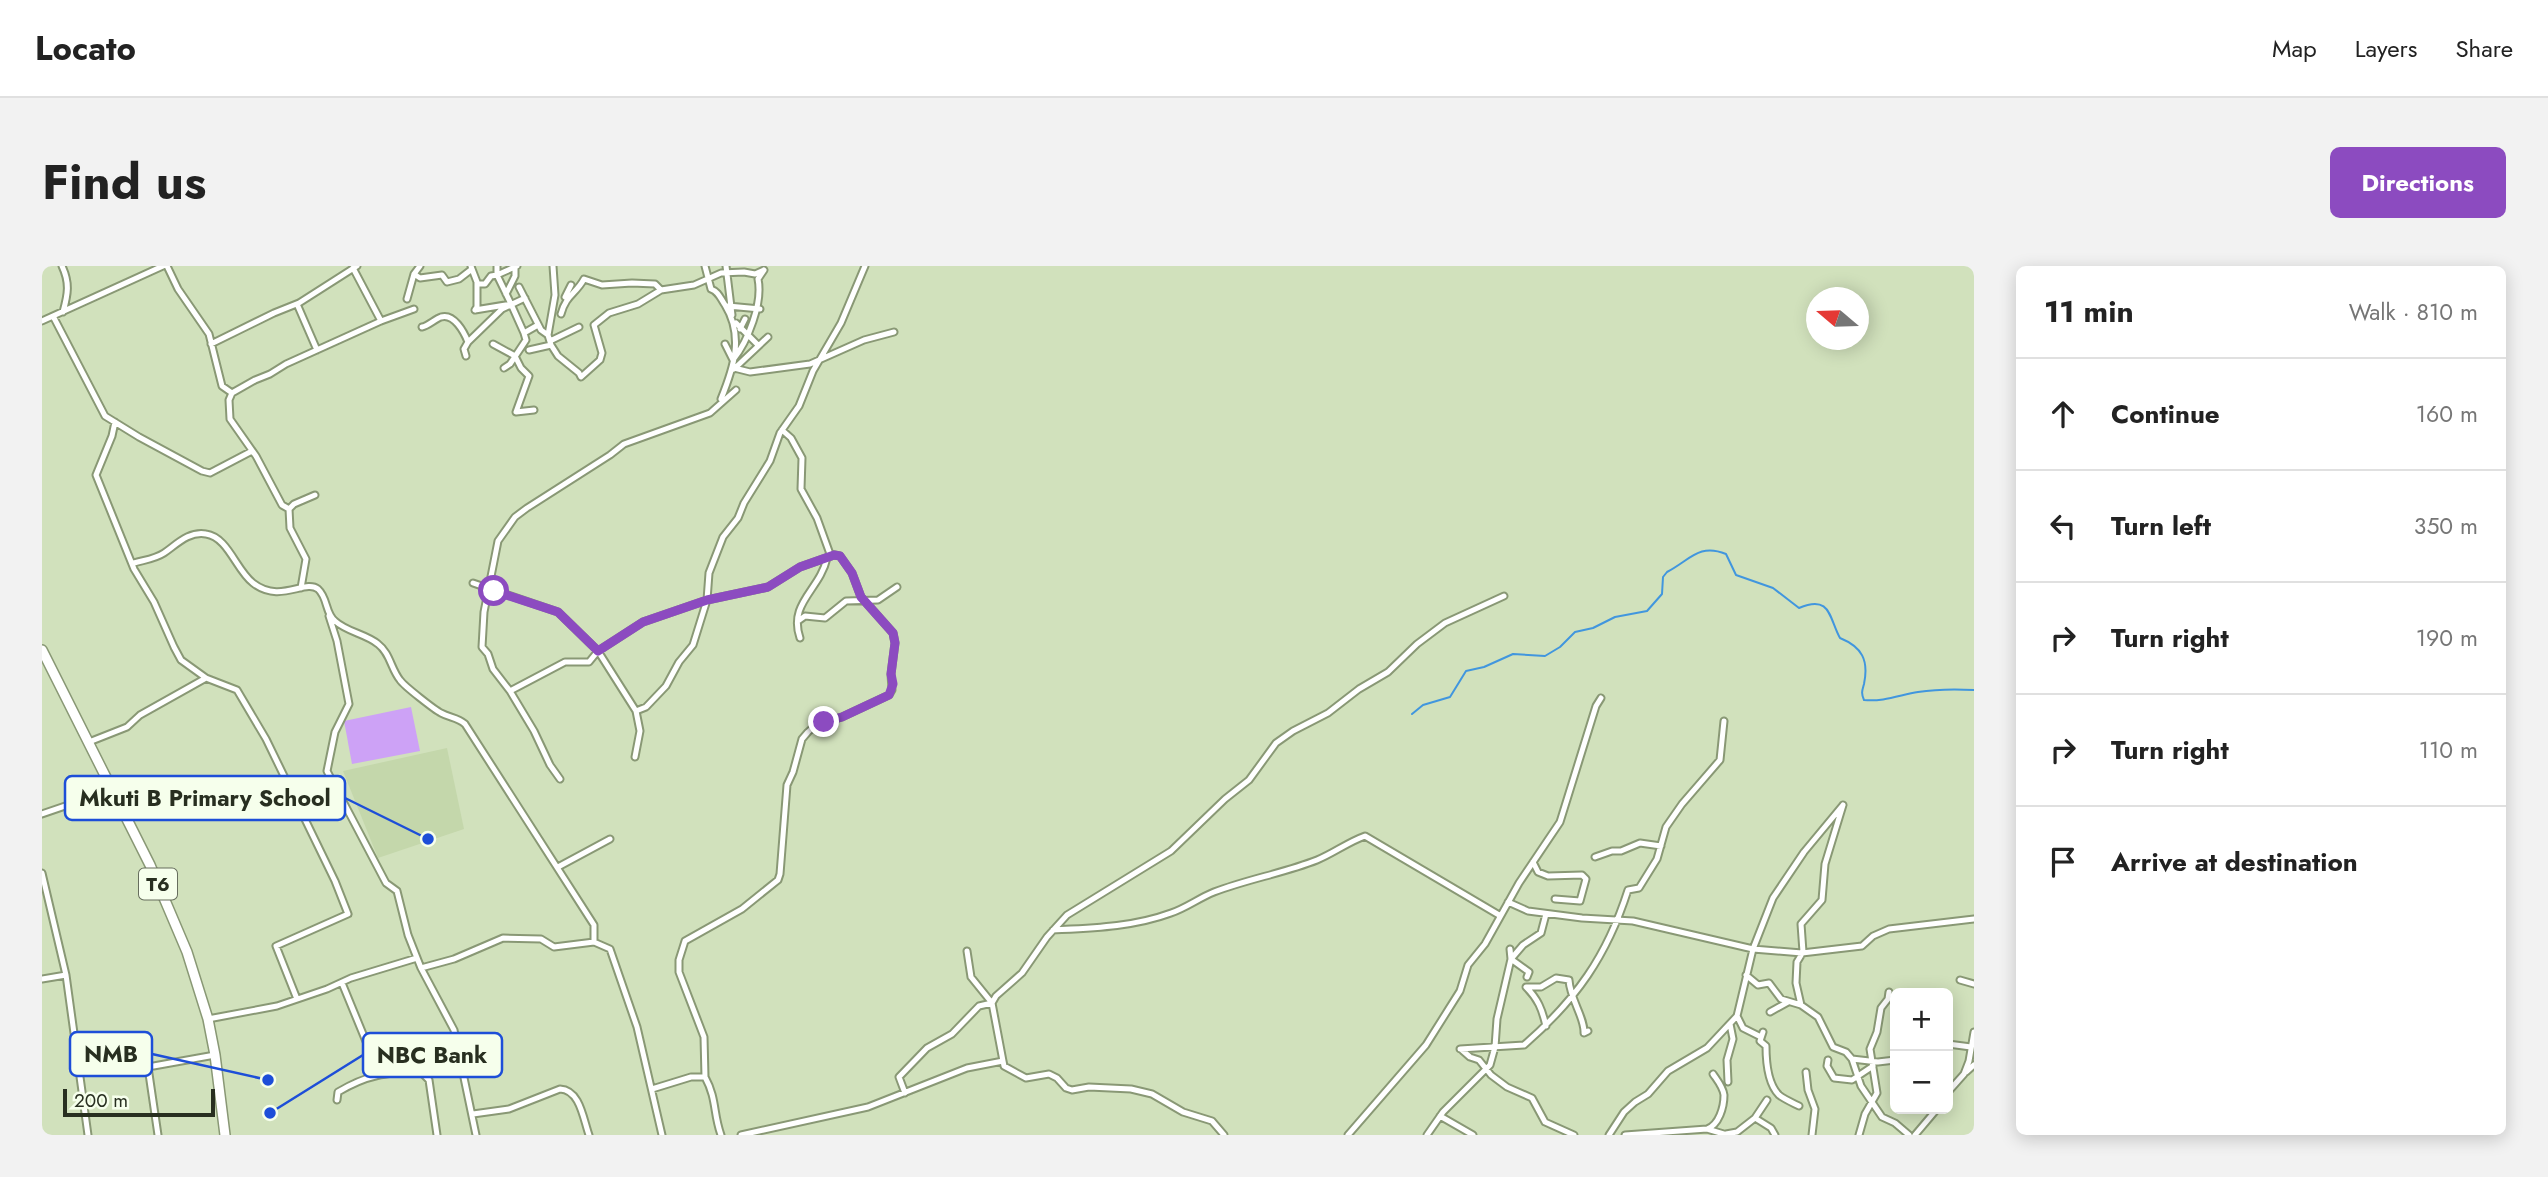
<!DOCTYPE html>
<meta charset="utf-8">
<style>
body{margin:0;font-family:Jost,sans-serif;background:#f2f2f2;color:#222}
.controls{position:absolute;right:21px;bottom:21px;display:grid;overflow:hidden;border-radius:10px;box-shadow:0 4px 18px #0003}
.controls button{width:63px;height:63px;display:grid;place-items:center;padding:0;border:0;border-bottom:2px solid #e0e0e0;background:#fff;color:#222;font:35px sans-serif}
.compass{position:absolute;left:1764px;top:21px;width:63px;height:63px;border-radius:50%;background:#fff;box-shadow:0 4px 18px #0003;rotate:289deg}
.scale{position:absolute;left:21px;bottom:18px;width:152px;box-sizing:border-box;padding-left:7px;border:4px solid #282f20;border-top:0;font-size:19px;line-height:24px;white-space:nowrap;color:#282f20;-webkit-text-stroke:5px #f6ffec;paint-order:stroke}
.stop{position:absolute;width:21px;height:21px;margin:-16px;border:5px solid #8c4bc0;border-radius:50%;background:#fff}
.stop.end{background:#8c4bc0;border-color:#fff;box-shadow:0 2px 7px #0008}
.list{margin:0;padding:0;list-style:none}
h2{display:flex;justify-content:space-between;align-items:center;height:91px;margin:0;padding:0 28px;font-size:30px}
h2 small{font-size:23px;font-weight:400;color:#767676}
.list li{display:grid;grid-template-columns:46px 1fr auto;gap:21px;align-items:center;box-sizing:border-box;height:112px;padding:0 28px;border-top:2px solid #e0e0e0}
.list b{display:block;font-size:26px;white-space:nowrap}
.list em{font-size:23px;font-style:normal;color:#767676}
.icon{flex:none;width:38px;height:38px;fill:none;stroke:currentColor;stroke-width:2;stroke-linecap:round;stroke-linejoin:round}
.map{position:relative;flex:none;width:1932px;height:869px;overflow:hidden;border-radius:10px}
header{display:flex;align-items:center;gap:42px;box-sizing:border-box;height:98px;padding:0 35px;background:#fff;border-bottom:2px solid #e0e0e0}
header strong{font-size:33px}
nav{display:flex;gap:38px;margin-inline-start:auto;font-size:24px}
.intro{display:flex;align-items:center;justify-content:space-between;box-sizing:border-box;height:168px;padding:0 42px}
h1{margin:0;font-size:49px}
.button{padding:18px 32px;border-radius:10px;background:#8c4bc0;color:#fff;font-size:24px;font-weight:700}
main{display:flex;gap:42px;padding:0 42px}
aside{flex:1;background:#fff;border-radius:10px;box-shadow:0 4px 18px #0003}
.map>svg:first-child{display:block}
.built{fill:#c4d7ab}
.green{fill:#cda2f6}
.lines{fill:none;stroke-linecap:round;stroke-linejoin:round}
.stream{stroke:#4196de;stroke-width:2}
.minor-casing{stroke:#899875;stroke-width:9}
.trunk-casing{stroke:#899875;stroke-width:12}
.minor{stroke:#fff;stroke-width:5}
.trunk{stroke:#fff;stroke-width:9}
.route{stroke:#8c4bc0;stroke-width:9}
.labels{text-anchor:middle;stroke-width:5;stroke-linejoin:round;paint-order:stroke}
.shield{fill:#f6ffec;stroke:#666d5d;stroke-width:2}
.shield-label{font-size:19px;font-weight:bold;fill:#282f20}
.leader{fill:none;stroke:#1d4ed8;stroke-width:2.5}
.callout-dot{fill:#1d4ed8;stroke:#f6ffec;stroke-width:2.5}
.callout{fill:#f6ffec;stroke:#1d4ed8;stroke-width:2.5}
.callout-label{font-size:23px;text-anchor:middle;font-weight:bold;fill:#282f20}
</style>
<header>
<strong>Locato</strong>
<nav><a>Map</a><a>Layers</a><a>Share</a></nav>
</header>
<div class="intro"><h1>Find us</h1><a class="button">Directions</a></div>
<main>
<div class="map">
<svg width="1932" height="869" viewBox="0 0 1932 869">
<rect width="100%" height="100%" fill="#d1e1bc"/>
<!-- built -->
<path class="built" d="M405,482L422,563L336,592L301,505Z"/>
<!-- green -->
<path class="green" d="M369,441L378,485L310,498L302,455Z"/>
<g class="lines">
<!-- stream -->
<path class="stream" d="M1370,448L1381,439L1408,431L1424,405L1442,401L1471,388L1503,390L1518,381L1533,366L1551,362L1573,351L1605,345L1620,328L1621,311L1625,306C1648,294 1657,277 1684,288L1694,309L1731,322L1757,342C1789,328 1787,352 1798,372C1820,381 1827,394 1822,418C1820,425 1819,427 1822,434C1841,436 1858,429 1876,426C1895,423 1913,423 1932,424"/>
<defs>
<path id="minor" d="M20,0C28,17 26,28 21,46
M125,0L136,23L167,68L180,120L190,127
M663,0L669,23C677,26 678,32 683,39C702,70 692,101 679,133
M684,0L690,49
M311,2L339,55
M430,3L435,16V41L433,44
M372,8L378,12L400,9L405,16L417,13L430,3L429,0
M435,18H443L449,10L455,9L475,0
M477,21L499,64L506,69L509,79L516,90L537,107L539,111L558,94L560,87L552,59L567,47L596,38L619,24L652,19L679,7L702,6L713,8L722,4
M464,28L473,10V2
M523,31L529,19
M365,33L372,8L378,0
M255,38L275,84
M469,38L482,67L496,59
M686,40L718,43
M433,44L469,38L455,9V0
M519,48C524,29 534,28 542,13L560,19L590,17L613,18L619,24
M11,50L63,150L97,171L160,205L168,207L210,185
M0,55L121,0
M694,57L716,79
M380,61C386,60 393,53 399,51C412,47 422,66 426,76
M698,63L703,53
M506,69L513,29L511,0
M508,75L537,61
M169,78L232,47L257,37L315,0
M451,78L473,90L479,102L487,110L474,146L492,144
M683,78L691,94C706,75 721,37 716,13L722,4
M487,84L509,79
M424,90L422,83L426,76L460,43L483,32
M462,102L468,98L484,74L482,67
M692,102L708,106L768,98L822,74L852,66
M692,103L726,71
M73,156L70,170L54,209L92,303L112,336L132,381L139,394L164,412
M247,243L240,239L214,190L188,153L187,134L190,127L213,114L228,108L244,98L339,55L372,43
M92,297C102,294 113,293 122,287C135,278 147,265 164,268C186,271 194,304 211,317C238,338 263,313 276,323C286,332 283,347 293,355C305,366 324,368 336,378C348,387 349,403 358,414C362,420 393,444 399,447C408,452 415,451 423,458L552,659V676L568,683L595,761L620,869
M431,317L516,346L556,385L594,445L598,465L593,491
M259,322L264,293L248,262L247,243L252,238L273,229
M287,350L295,375L307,438L293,466L285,505L344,617L355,625L366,669L379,702L412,693L461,672L499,673L512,681L552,676
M756,355L763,350L783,352L804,335L836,334L855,321
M758,372C746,337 778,324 785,292
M468,425L523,396H547L556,385L601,356L665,334L726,321L758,301L792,289
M594,445L604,441L624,420L637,396L651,379L665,334L667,307L681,271L696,252L702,237L728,195L738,167L757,140L771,105L799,57L823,0
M47,476L85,461L98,449L164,412L195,424L224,473L293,615L306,648L234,680L255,733
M518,513L508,499L492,465L468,425L451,403L446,388L440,381L442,346L456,275L473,251L485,242L568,189L582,178L668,147L694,124
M1801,539L1783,598L1780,634L1759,658L1761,686L1755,696L1754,717L1759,739L1776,751L1791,781L1804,786L1810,793L1836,796L1853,794
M0,548L70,524
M1553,591L1570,585H1579L1598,577L1619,580
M1491,596L1496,606L1506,610L1540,609L1544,613L1538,635L1513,633
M516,601L568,573
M0,607L24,709L46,869
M1466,636L1486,645L1540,652L1591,655L1711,683L1760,687L1820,680L1831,670L1847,663L1932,653
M1011,664C1051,662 1091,661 1129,647C1144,642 1157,632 1172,626C1206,613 1242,607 1275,594C1292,587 1306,576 1323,570L1457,649
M925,685L929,711L950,737L961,795
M1469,693L1481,679L1499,667L1504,648
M1469,693L1487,706L1485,711
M379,702L412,764L434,869
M1704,709L1716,719L1727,717L1739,733L1759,739
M0,713L24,709
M1918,714L1932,718
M300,717L337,807
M1728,746L1746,736
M1695,750L1701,762L1719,771
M166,753L235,740L285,723L309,712L375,692
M1504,760C1500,743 1496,733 1484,721H1499L1514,712L1527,714C1528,733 1543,752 1542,767L1546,765
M1721,766L1718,775L1724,780C1724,795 1725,817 1737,829C1742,833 1751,837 1757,840
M1906,778L1929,781
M1418,783L1482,779C1534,734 1565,690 1586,624L1597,622L1615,593L1624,561L1640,538L1678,494L1682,455
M1420,784L1428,791L1437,794L1449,809L1465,821L1490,832L1503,856L1532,869
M1810,793L1819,820L1840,851L1853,857L1867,869
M1786,794L1785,800L1792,812L1810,814L1831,800
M1764,806L1766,824L1773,843L1770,869
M1924,806L1932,799
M663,811C675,833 671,847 679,869
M1686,816L1685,794L1691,773L1688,758
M610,823L649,811H663L662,771L637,706V694L643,675L700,643L736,614L738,608L745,519L751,506L760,473L766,466L775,458L800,451L847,429L850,424L849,408L853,377L851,367L819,331L810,307L798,290L788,288L775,252L759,223L760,192L749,172L740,164
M1906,826L1922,808L1927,795L1932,766
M863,827L857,811L885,782L910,768L937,740L950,737L954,730L980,707L1005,671L1025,649L1129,585L1183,533L1207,514L1234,477L1251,465L1286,447L1317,423L1346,406L1375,378L1403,357L1462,330
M295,834L296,826C326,808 344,807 378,805L387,814L395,869
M431,848L467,843L518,823C538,824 541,852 547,869
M1398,850L1431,869
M1713,852L1725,834
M1665,863C1677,859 1682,841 1682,829C1681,821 1675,814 1671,808
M1684,868L1695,866L1713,852L1729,862L1733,869
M116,869L106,801L173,789
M699,869L826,841L925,802L961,795L962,800L984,812L1007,808L1015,812L1024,822L1030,824L1047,821L1089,823L1110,828L1141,846L1170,855L1182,869
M1306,869L1384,779L1418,725L1426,699L1443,678L1477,617L1518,556L1554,440L1559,432
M1385,869L1401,846L1448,799L1453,781L1455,753L1469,693L1468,683
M1567,869L1582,846L1593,836L1606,828L1626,805L1665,782L1695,750L1711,683L1731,632L1762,586L1801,539
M1583,869L1665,863L1685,869
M1817,869L1823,848L1835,827L1828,783L1835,766L1839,742L1846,733L1847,726
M1873,869L1895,843"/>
<path id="trunk" d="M0,384L108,599L145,686L166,753L173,789L183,869"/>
</defs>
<!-- minor casing -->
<use href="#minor" class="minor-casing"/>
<!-- trunk casing -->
<use href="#trunk" class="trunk-casing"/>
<!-- minor -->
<use href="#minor" class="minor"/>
<!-- trunk -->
<use href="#trunk" class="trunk"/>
</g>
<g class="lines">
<!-- route -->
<path class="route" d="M452,325L516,346L556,385L601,356L665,334L726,321L758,301L792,289L798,290L810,307L819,331L851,367L853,377L849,408L851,418L847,429L800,451L782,456"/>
</g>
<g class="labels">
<!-- shield labels -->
<rect class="shield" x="97" y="602.5" width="38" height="31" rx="5"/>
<g class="shield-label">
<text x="116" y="625">T6</text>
</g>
</g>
<!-- callouts -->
<path class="leader" d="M386 573L303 532M226 814L110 788M228 847L321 789"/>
<g class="callout-dot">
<circle cx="386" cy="573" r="7"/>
<circle cx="226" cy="814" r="7"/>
<circle cx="228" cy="847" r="7"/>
</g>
<g class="callout">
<rect x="23" y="510" width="280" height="44" rx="7"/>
<rect x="28" y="766" width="82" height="44" rx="7"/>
<rect x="321" y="767" width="139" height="44" rx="7"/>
</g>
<g class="callout-label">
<text x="163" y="540">Mkuti B Primary School</text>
<text x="69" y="796">NMB</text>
<text x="390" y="797">NBC Bank</text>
</g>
</svg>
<div class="controls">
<button>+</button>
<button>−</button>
</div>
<svg class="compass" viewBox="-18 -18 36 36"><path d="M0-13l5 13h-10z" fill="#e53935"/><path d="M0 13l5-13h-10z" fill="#767676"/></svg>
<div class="scale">200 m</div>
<div class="stop" style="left:452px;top:325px"></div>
<div class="stop end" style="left:782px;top:456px"></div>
</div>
<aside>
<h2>11 min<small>Walk · 810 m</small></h2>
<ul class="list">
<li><svg class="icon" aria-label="ahead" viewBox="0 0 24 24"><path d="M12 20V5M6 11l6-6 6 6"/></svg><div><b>Continue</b></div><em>160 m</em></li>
<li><svg class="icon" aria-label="left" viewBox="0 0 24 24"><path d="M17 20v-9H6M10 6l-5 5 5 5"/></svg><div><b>Turn left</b></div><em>350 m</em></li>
<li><svg class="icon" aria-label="right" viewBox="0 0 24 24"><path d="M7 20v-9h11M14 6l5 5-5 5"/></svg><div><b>Turn right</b></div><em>190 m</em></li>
<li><svg class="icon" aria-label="right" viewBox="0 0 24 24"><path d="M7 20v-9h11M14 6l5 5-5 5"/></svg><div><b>Turn right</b></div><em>110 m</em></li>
<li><svg class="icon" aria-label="arrive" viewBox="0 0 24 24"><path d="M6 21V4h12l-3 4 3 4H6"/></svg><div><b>Arrive at destination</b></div></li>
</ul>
</aside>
</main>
